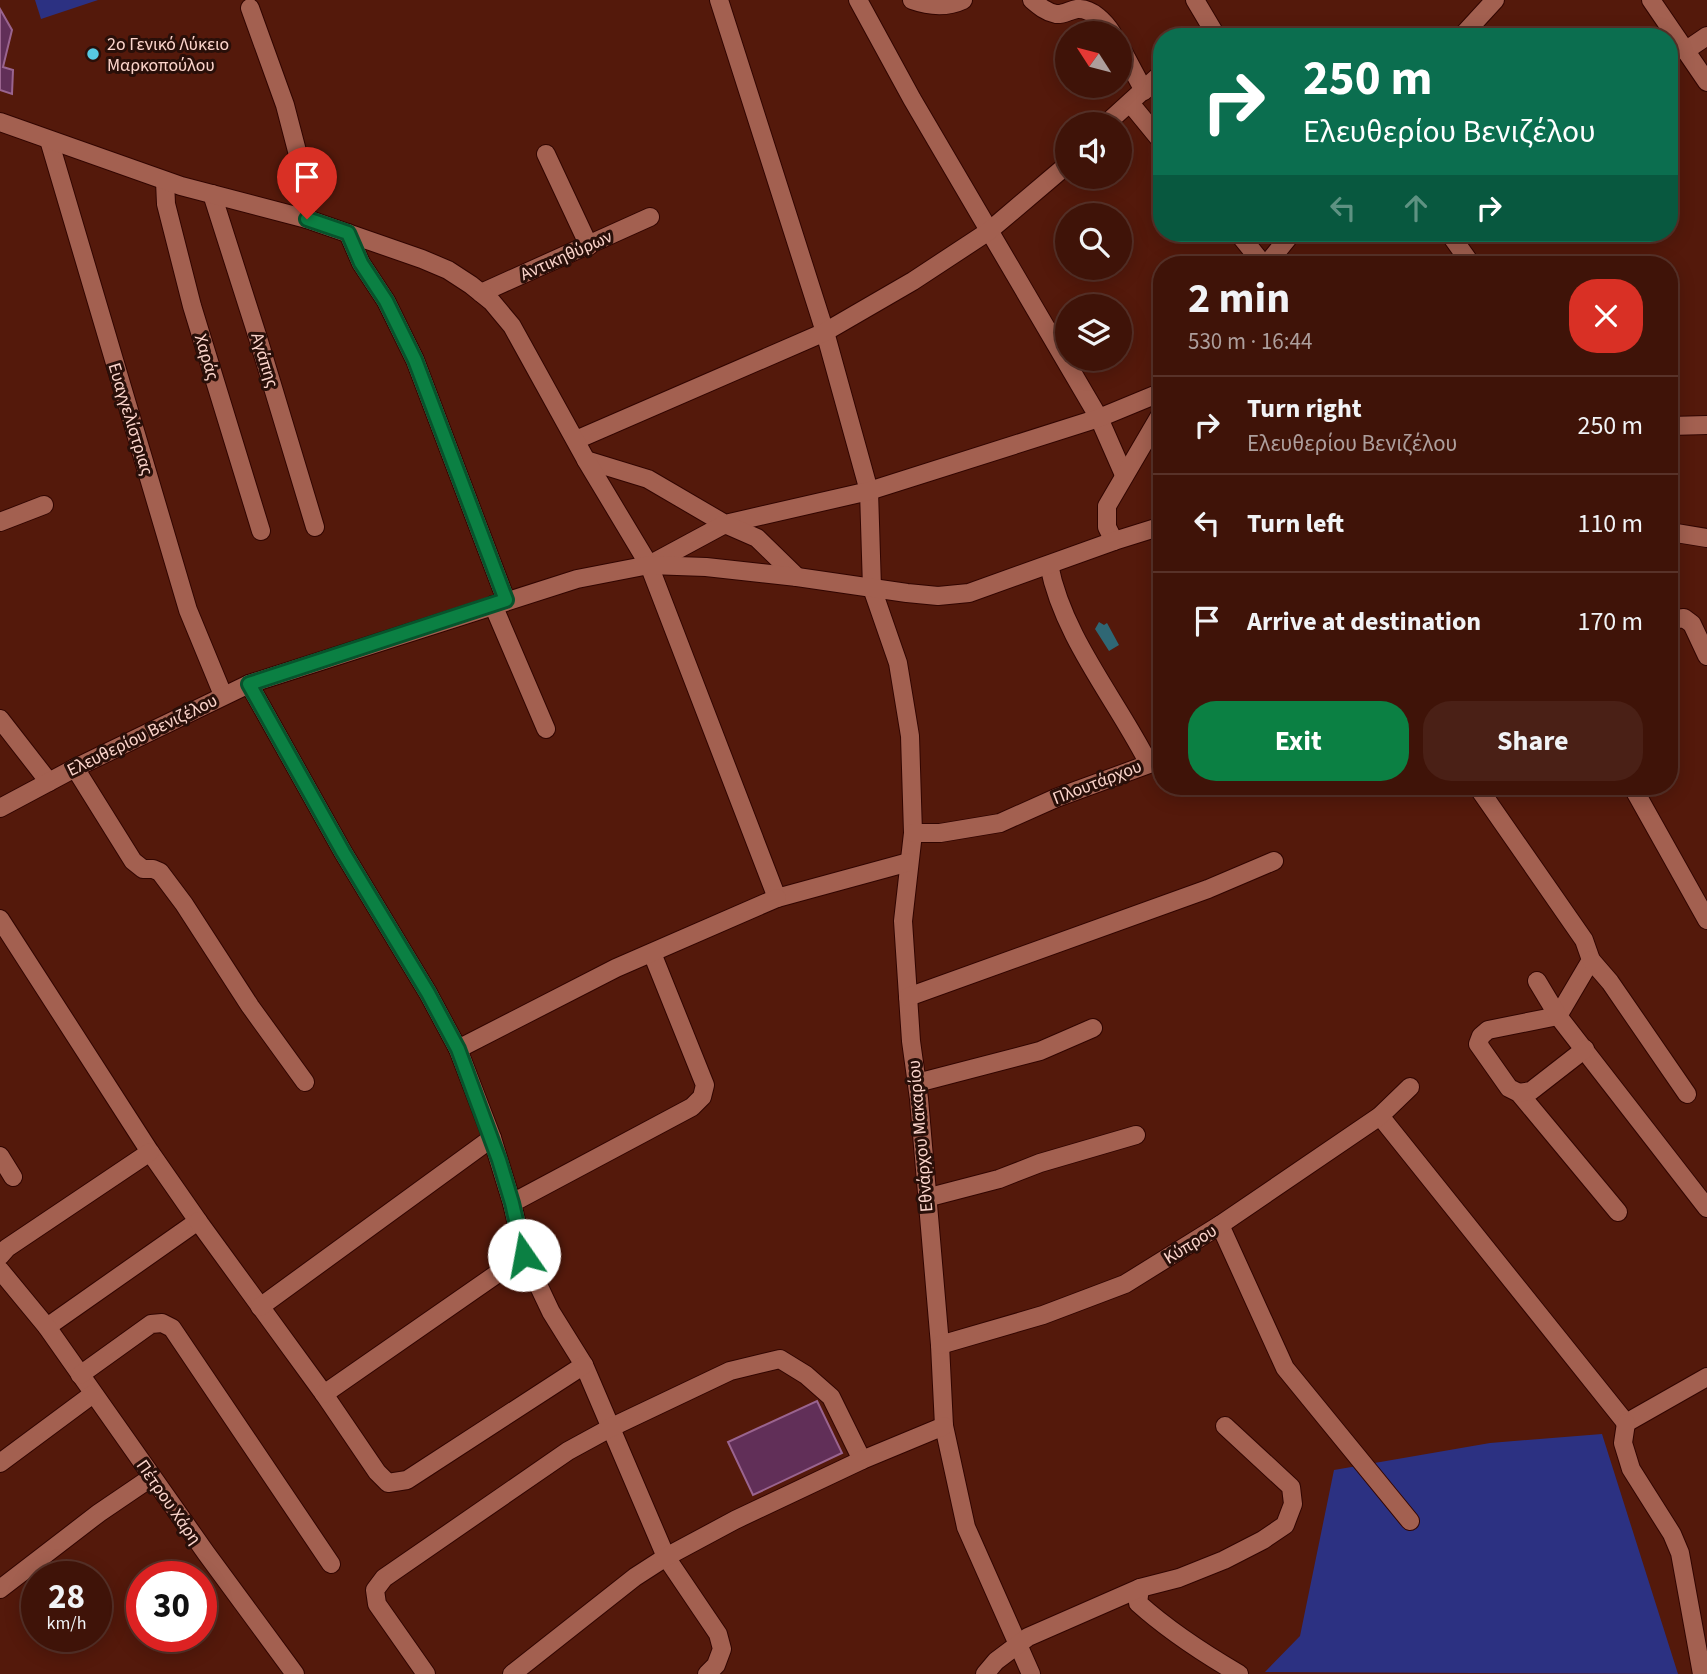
<!DOCTYPE html>
<meta charset="utf-8">
<style>
body{margin:0;font-family:"Source Sans 3",sans-serif;background:#4a2016;color:#f1f3f6;height:100vh;display:flex;flex-direction:column;font-size:26px;white-space:nowrap}
*{box-sizing:border-box;margin:0}
p{font-size:23px;color:#ad9e9c}
.icon{flex:none;width:38px;height:38px;fill:none;stroke:currentColor;stroke-width:2;stroke-linecap:round;stroke-linejoin:round}
.map{position:relative;flex:1;overflow:hidden}
.panel{position:absolute;left:1153px;top:256px;width:525px;height:539px;display:flex;flex-direction:column;background:#3f1308;border-radius:28px;box-shadow:0 4px 18px #0003,0 0 0 2px #583229}
.panel>*{flex:none}
.guide{position:absolute;left:1153px;top:28px;width:525px;height:214px;border-radius:28px;box-shadow:0 4px 18px #0003,0 0 0 2px #583229;background:#0b6e4f;color:#fff;overflow:hidden}
.needle{width:46px;rotate:306deg}
.buttons{position:absolute;left:1055px;top:21px;display:grid;gap:14px}
.buttons a{display:grid;place-items:center;width:77px;height:77px;border-radius:50%;background:#3f1308;box-shadow:0 4px 18px #0003,0 0 0 2px #583229;font-size:35px}
.speed{position:absolute;left:21px;top:1561px;display:flex;gap:14px;font-size:35px;font-weight:700;text-align:center}
.speed>*{display:grid;place-content:center;width:91px;height:91px;border-radius:50%;background:#3f1308;box-shadow:0 4px 18px #0003,0 0 0 2px #583229;line-height:1}
.speed small{font-size:18px;font-weight:400}
.speed .limit{border:10px solid #d22;background:#fff;color:#111}
.pin{position:absolute;display:grid;place-items:center;width:60px;height:60px;color:#fff;margin:-72px -30px;border-radius:50% 50% 50% 0;rotate:-45deg;box-shadow:0 0 7px #0007}
.pin .icon{rotate:45deg}
.me{position:absolute;width:77px;margin:-38px;rotate:348deg;stroke-linejoin:round;filter:drop-shadow(0 0 5px #0008)}
.turn{display:flex;align-items:center;gap:24px;height:147px;padding:0 35px;font-size:32px}
.turn .icon{width:91px;height:91px;stroke-width:2.5}
.turn b{display:block;font-size:49px;line-height:60px}
.lanes{display:flex;align-items:center;height:66px;padding:0 35px;background:#0003;justify-content:center;gap:35px;direction:ltr}
.lanes .off{opacity:.35}
.round{display:grid;place-items:center;flex:none;width:74px;height:74px;border-radius:28px;background:#4a2016}
.overview{display:flex;align-items:center;justify-content:space-between;height:119px;padding:0 35px}
h1{font-size:42px;font-weight:700;line-height:52px}
.cta{display:flex;gap:14px;margin-top:auto;padding:14px 35px}
.cta a{flex:1;height:80px;border-radius:28px;background:#0b8043;color:#fff;font-size:28px;font-weight:700;line-height:80px;text-align:center}
.cta a+a{background:#4a2016;color:#f1f3f6}
ul{padding:0;list-style:none}
li{display:flex;align-items:center;gap:21px;height:98px;padding:0 35px;border-top:2px solid #583229}
li div{flex:1}
li b{display:block;font-size:26px}
li em{font-style:normal}
.map>svg:first-child{display:block}
</style>
<div class="map">
<svg width="1707" height="1674" viewBox="0 0 1707 1674">
<rect width="100%" height="100%" fill="#54190b"/>
<g fill="#2c3182">
<polygon points="35,0 98,0 41,19"/>
<polygon points="1602,1434 1678,1674 1265,1672 1300,1636 1334,1470 1490,1443"/>
</g>
<polygon fill="#2f6774" points="1099,622 1104,625 1107,623 1119,645 1109,651 1095,629"/>
<g fill="#612f58" stroke="#9a648f" stroke-width="2">
<polygon points="0,9 12,30 3,67 13,70 12,94 0,90"/>
<polygon points="817,1401 842,1453 753,1495 728,1442"/>
</g>
<g fill="none" stroke-linecap="round" stroke-linejoin="round">
<g stroke="#310500" stroke-width="20">
<g id="street">
<polyline points="719,0 825,332 869,491 872,588 898,663 910,736 913,833 903,921 911,1041 919,1099 940,1345 944,1426 966,1527 1031,1674"/>
<polyline points="858,0 912,99 1099,418 1124,475"/>
<path d="M912 0C929 6 946 8 963 0"/>
<path d="M1032 0C1039 6 1046 12 1056 14 1063 15 1070 10 1077 9 1092 8 1105 22 1112 33"/>
<polyline points="1195,0 1217,37"/>
<polyline points="1651,0 1707,82"/>
<polyline points="250,8 285,105 297,151 307,219"/>
<polyline points="1120,46 1144,91"/>
<polyline points="1685,51 1707,36"/>
<polyline points="1130,103 1162,142"/>
<polyline points="1106,124 1162,73"/>
<polyline points="49,140 188,610 223,695"/>
<polyline points="546,154 589,246"/>
<polyline points="165,181 166,204 192,306 261,531"/>
<polyline points="212,194 258,338 315,527"/>
<polyline points="348,233 361,263 386,301 415,360 506,600"/>
<polyline points="1238,233 1263,264"/>
<polyline points="1449,233 1471,264"/>
<polyline points="481,293 650,217"/>
<polyline points="1670,426 1707,425"/>
<polyline points="576,440 825,332 913,281 989,231 1068,164"/>
<polyline points="586,460 648,479 725,524 869,491 1099,418 1162,392"/>
<polyline points="0,522 44,505"/>
<polyline points="797,577 757,538 725,524 649,565 777,898 909,862"/>
<polyline points="493,605 546,729"/>
<polyline points="1670,620 1684,618 1692,624 1707,656"/>
<polyline points="249,684 343,852 428,993 458,1049 492,1138 512,1203"/>
<polyline points="0,719 49,782"/>
<polyline points="75,768 133,861 143,869 153,869 160,872 184,904 250,1006 305,1082"/>
<polyline points="1477,786 1584,940 1591,960 1558,1016 1488,1030 1481,1036 1478,1044 1509,1088 1519,1093 1618,1212"/>
<polyline points="1632,786 1707,920"/>
<path d="M913 833H940L1000 823 1056 798 1149 764C1116 699 1063 637 1049 565"/>
<polyline points="0,919 150,1152 198,1221 47,1327"/>
<polyline points="652,953 705,1085 702,1097 692,1107 512,1203 524,1255 551,1312 584,1365 666,1557 718,1634 722,1649 716,1665 707,1674"/>
<polyline points="1591,960 1610,982 1687,1094"/>
<polyline points="1537,981 1558,1016 1707,1208"/>
<polyline points="908,997 1208,889 1274,861"/>
<polyline points="458,1049 616,968 777,898"/>
<polyline points="917,1083 1040,1051 1093,1028"/>
<polyline points="1519,1093 1531,1091 1585,1049"/>
<polyline points="1380,1116 1626,1423 1707,1377"/>
<polyline points="0,1156 13,1177"/>
<polyline points="926,1198 999,1179 1040,1163 1136,1135"/>
<polyline points="198,1221 324,1394 377,1472 388,1483 407,1480 584,1365"/>
<polyline points="1220,1225 1285,1368 1410,1521"/>
<polyline points="0,1256 7,1248 150,1152"/>
<polyline points="0,1270 47,1327 206,1553 295,1674"/>
<polyline points="260,1307 492,1138"/>
<polyline points="940,1345 1043,1315 1125,1284 1220,1225 1380,1116 1410,1087"/>
<polyline points="80,1375 151,1324 162,1323 172,1328 331,1564"/>
<polyline points="324,1394 524,1255"/>
<polyline points="1626,1423 1623,1443 1631,1469 1672,1534 1680,1553 1702,1674"/>
<polyline points="0,1463 93,1394"/>
<path d="M1140 1588 1138 1603C1169 1631 1203 1653 1239 1674"/>
<polyline points="0,1589 99,1513 152,1477"/>
<polyline points="426,1674 377,1604 375,1590 384,1578 568,1451 612,1427 730,1371 780,1359 806,1375 831,1397 862,1460"/>
<polyline points="512,1674 635,1577 666,1557 735,1520 862,1460 944,1426"/>
<polyline points="985,1674 996,1661 1028,1637 1140,1588 1179,1578 1224,1560 1263,1540 1285,1525 1293,1504 1291,1487 1225,1426"/>
</g>
</g>
<g stroke="#310500" stroke-width="20">
<g id="secondary">
<polyline points="1461,37 1495,0"/>
<polyline points="0,122 181,186 307,219 422,259 448,270 471,285 492,302 512,326 586,460 649,565"/>
<polyline points="1267,264 1292,233"/>
<polyline points="1670,532 1707,538"/>
<polyline points="1114,541 1107,527 1107,506 1162,412"/>
<polyline points="0,808 75,768 249,684 577,579 649,565 706,567 797,577 907,593 938,596 969,593 1114,541 1162,526"/>
</g>
</g>
<use href="#street" stroke="#a36050" stroke-width="18"/>
<use href="#secondary" stroke="#a36050" stroke-width="18"/>
</g>
<g fill="none" stroke-linecap="round" stroke-linejoin="round">
<g stroke="#07532c" stroke-width="18">
<polyline id="route" points="307,219 348,233 361,263 386,301 415,360 506,600 249,684 343,852 428,993 458,1049 499,1160 512,1203 524,1255"/>
</g>
<use href="#route" stroke="#0b8043" stroke-width="12"/>
</g>
<circle fill="#57c9e2" stroke="#290f09" stroke-width="2.5" cx="93" cy="54" r="7"/>
<g text-anchor="middle" stroke-width="6" stroke-linejoin="round" paint-order="stroke">
<g font-size="18" fill="#fcd5cc" stroke="#290f09" text-anchor="start">
<text x="107" y="50">2ο Γενικό Λύκειο<tspan x="107" dy="21">Μαρκοπούλου</tspan></text>
</g>
<g font-size="18" fill="#fcd5cc" stroke="#290f09">
<text transform="translate(566 255) rotate(-24)" y="6">Αντικηθύρων</text>
<text transform="translate(207 357) rotate(73)" y="6">Χαράς</text>
<text transform="translate(265 360) rotate(73)" y="6">Αγάπης</text>
<text transform="translate(131 419) rotate(73)" y="6">Ευαγγελίστριας</text>
<text transform="translate(142 735) rotate(-26)" y="6">Ελευθερίου Βενιζέλου</text>
<text transform="translate(1097 782) rotate(-21)" y="6">Πλουτάρχου</text>
<text transform="translate(920 1136) rotate(-95)" y="6">Εθνάρχου Μακαρίου</text>
<text transform="translate(1190 1244) rotate(-32)" y="6">Κύπρου</text>
<text transform="translate(169 1502) rotate(55)" y="6">Πέτρου Χάρη</text>
</g>
</g>
</svg>
<div class="buttons">
<a><svg class="needle" viewBox="-14 -14 28 28"><path d="M0-13l5 13h-10z" fill="#e53935"/><path d="M0 13l5-13h-10z" fill="#ad9e9c"/></svg></a>
<a><svg class="icon" aria-label="sound" viewBox="0 0 24 24"><path d="M4 9h4l5-4v14l-5-4H4zM17 9q2 3 0 6"/></svg></a>
<a><svg class="icon" aria-label="search" viewBox="0 0 24 24"><circle cx="10" cy="10" r="6"/><path d="M15 15l6 6"/></svg></a>
<a><svg class="icon" aria-label="layers" viewBox="0 0 24 24"><path d="M12 4l9 5-9 5-9-5zM3 14l9 5 9-5"/></svg></a>
</div>
<div class="speed"><div>28<small>km/h</small></div><div class="limit">30</div></div>
<div class="pin" style="left:307px;top:219px;background:#d93025"><svg class="icon" aria-label="arrive" viewBox="0 0 24 24"><path d="M6 21V4h12l-3 4 3 4H6"/></svg></div>
<svg class="me" style="left:524px;top:1255px" viewBox="-20 -20 40 40"><circle r="19" fill="#fff"/><path d="M0-13L10 11 0 6-10 11z" fill="#0b8043"/></svg>
<div class="guide">
<div class="turn"><svg class="icon" aria-label="right" viewBox="0 0 24 24"><path d="M7 20v-9h11M14 6l5 5-5 5"/></svg><div><b>250 m</b>Ελευθερίου Βενιζέλου</div></div>
<div class="lanes"><svg class="icon off" aria-label="left" viewBox="0 0 24 24"><path d="M17 20v-9H6M10 6l-5 5 5 5"/></svg><svg class="icon off" aria-label="ahead" viewBox="0 0 24 24"><path d="M12 20V5M6 11l6-6 6 6"/></svg><svg class="icon" aria-label="right" viewBox="0 0 24 24"><path d="M7 20v-9h11M14 6l5 5-5 5"/></svg></div>
</div>
<section class="panel">
<div class="overview"><div><h1>2 min</h1><p>530 m · 16:44</p></div><a class="round" style="background:#d93025;color:#fff"><svg class="icon" aria-label="close" viewBox="0 0 24 24"><path d="M6 6l12 12M18 6L6 18"/></svg></a></div>
<ul>
<li><svg class="icon" aria-label="right" viewBox="0 0 24 24"><path d="M7 20v-9h11M14 6l5 5-5 5"/></svg><div><b>Turn right</b><p>Ελευθερίου Βενιζέλου</p></div><em>250 m</em></li>
<li><svg class="icon" aria-label="left" viewBox="0 0 24 24"><path d="M17 20v-9H6M10 6l-5 5 5 5"/></svg><div><b>Turn left</b></div><em>110 m</em></li>
<li><svg class="icon" aria-label="arrive" viewBox="0 0 24 24"><path d="M6 21V4h12l-3 4 3 4H6"/></svg><div><b>Arrive at destination</b></div><em>170 m</em></li>
</ul>
<div class="cta"><a>Exit</a><a>Share</a></div>
</section>
</div>
